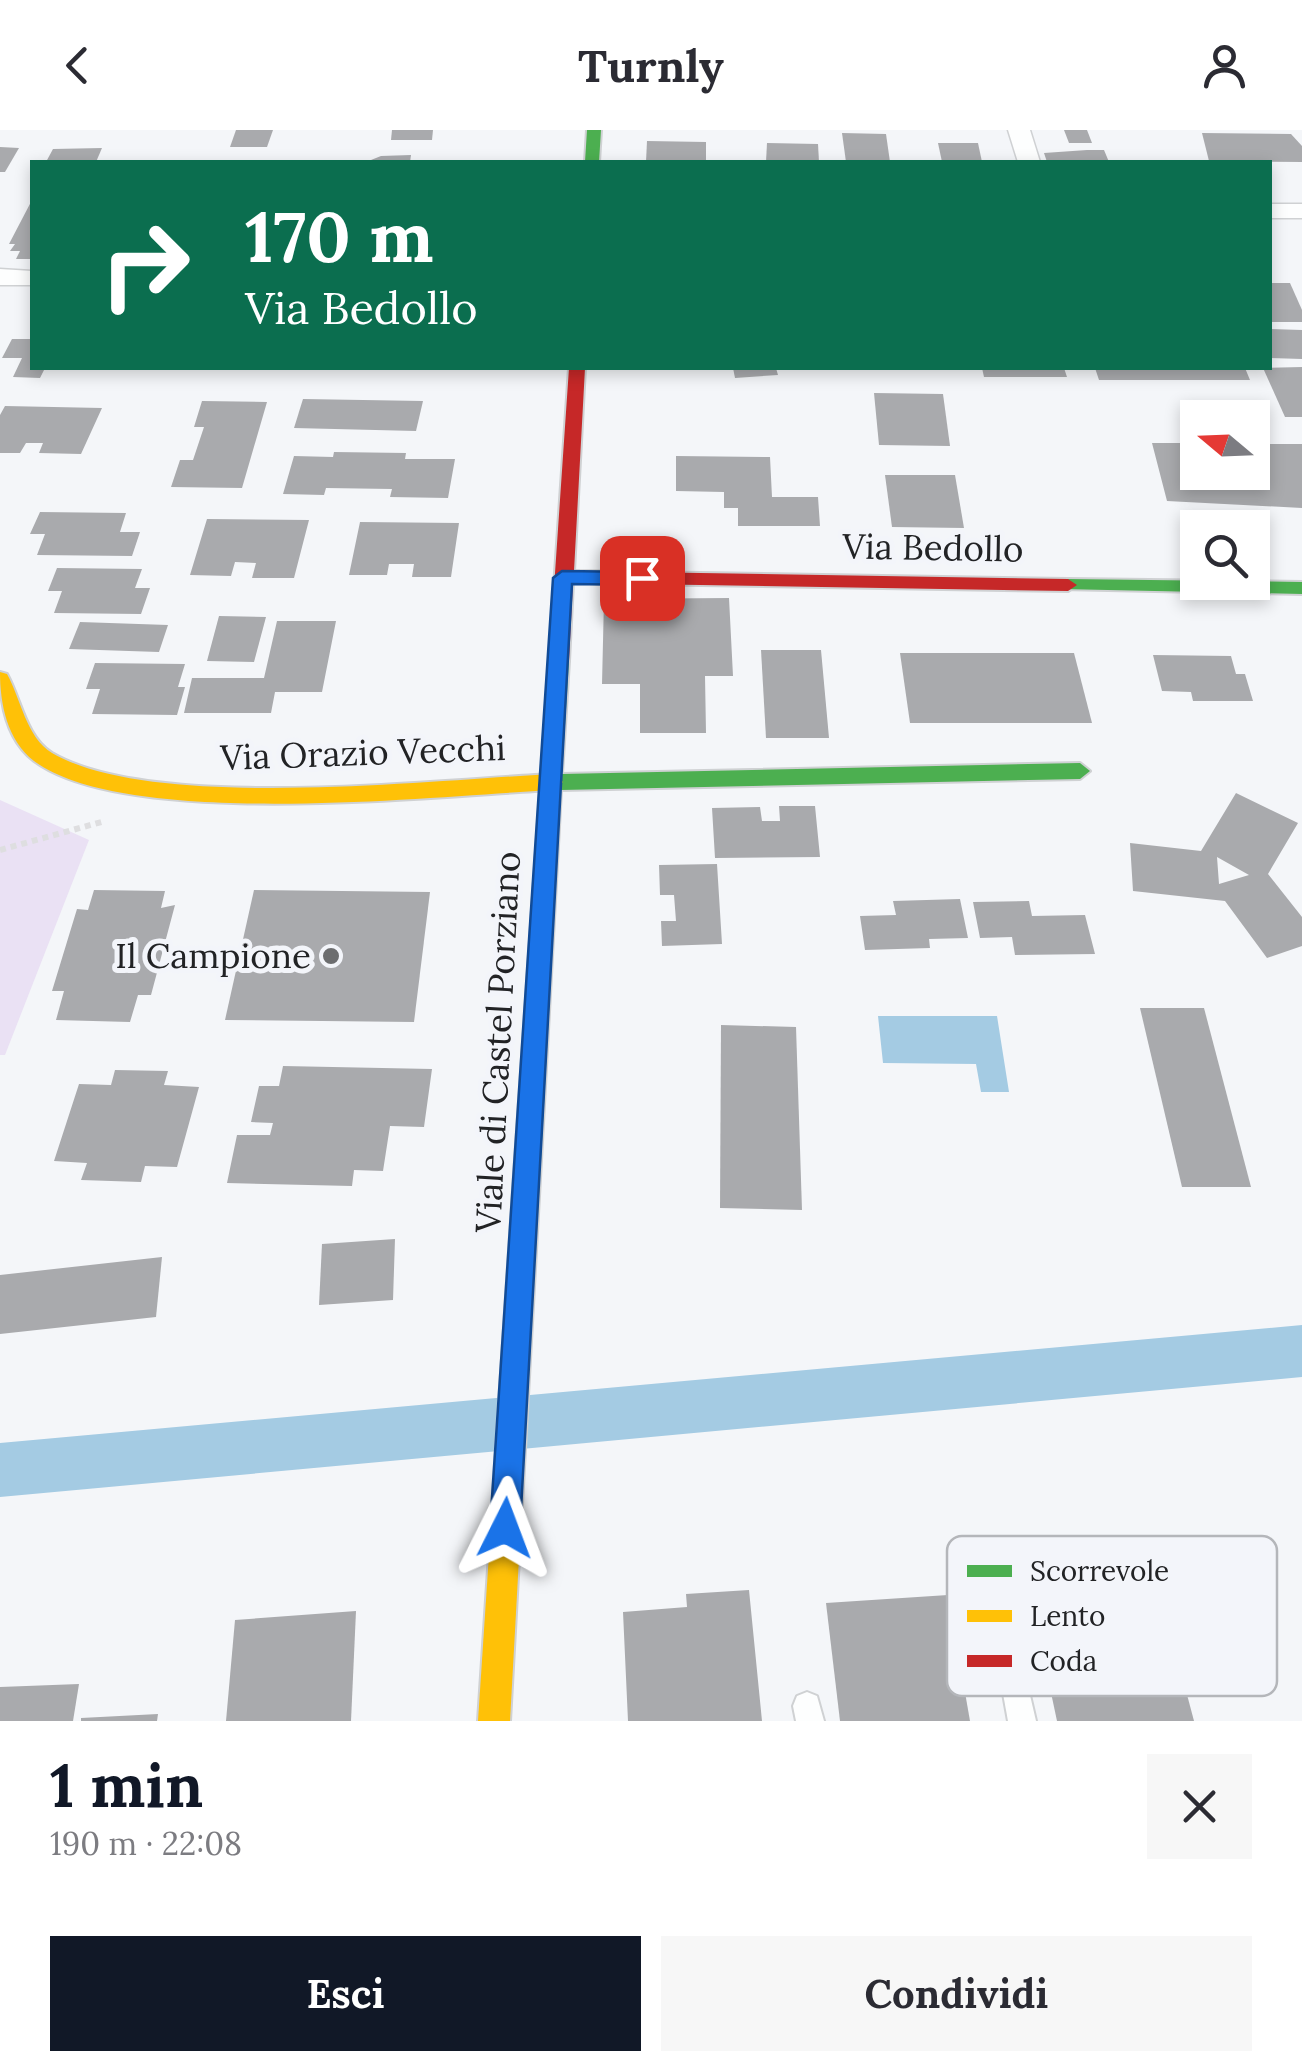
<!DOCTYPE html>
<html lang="it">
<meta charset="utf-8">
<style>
body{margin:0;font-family:Lora,serif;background:#f7f7f7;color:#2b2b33;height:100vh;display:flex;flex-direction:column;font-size:38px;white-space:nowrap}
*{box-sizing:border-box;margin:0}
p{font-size:32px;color:#7c7c81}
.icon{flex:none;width:55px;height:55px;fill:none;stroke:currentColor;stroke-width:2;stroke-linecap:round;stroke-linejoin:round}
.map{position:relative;height:1591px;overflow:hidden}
.side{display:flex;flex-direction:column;background:#fff;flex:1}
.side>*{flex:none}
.guide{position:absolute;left:30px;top:30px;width:1242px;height:210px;border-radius:0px;box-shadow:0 5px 15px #0003;background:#0b6e4f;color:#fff;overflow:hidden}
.needle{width:65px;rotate:289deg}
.tools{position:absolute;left:1180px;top:270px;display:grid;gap:20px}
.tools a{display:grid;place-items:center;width:90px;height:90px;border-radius:0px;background:#fff;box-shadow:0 5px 15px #0003;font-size:50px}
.pin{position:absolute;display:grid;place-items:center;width:85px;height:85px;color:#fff;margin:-42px;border-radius:20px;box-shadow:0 5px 15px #0006}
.me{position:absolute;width:110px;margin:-55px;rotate:3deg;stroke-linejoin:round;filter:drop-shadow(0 0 8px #0008)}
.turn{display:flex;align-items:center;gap:35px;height:210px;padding:0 50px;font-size:45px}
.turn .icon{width:130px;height:130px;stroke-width:2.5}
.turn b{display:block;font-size:70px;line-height:85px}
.round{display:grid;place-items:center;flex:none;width:105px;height:105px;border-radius:0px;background:#f7f7f7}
.headline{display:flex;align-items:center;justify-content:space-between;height:170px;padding:0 50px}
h1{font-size:60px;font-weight:700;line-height:75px;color:#111827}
.button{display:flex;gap:20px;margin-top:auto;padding:20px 50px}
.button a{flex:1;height:115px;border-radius:0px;background:#111827;color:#fff;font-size:40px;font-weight:700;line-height:115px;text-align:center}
.button a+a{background:#f7f7f7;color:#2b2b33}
header{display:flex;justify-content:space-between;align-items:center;height:130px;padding:0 50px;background:#fff;font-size:45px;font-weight:700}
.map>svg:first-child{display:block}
</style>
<header><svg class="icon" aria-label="back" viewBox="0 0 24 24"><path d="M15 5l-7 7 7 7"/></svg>Turnly<svg class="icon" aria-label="person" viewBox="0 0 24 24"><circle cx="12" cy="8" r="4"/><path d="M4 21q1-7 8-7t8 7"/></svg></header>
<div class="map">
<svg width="1302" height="1591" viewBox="0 0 1302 1591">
<rect width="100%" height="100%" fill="#f4f6f9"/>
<polygon fill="#eae1f4" points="0,670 89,710 5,925 0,925"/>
<polygon fill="#a4cbe3" points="878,886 997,886 1009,962 981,962 976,934 883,933"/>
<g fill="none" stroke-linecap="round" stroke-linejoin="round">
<polygon fill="#a4cbe3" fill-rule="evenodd" points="1302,1195 1302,1247 0,1367 0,1313"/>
</g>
<g fill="#a9aaad" fill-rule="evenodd">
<polygon points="236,0 273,0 267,17 230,17"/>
<polygon points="392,0 433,0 432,10 391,10"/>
<polygon points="1064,0 1087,0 1092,13 1069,13"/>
<polygon points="842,3 886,4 890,32 846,32"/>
<polygon points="1202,3 1291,4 1302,16 1302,32 1209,31"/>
<polygon points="647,11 706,12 706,32 646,32"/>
<polygon points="767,13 818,14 819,32 766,32"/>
<polygon points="938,13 978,13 982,32 942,32"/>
<polygon points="0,17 19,18 5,42 0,42"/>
<polygon points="102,18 96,32 46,32 53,19"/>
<polygon points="1087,20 1104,20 1109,32 1047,32 1044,23"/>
<polygon points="411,25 410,32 366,32 381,26"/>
<polygon points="32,70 32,129 16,129 20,121 10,121 15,114 9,114"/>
<polygon points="1270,153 1290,153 1302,180 1302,192 1270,192"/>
<polygon points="1270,199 1302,200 1302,229 1270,228"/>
<polygon points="12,209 32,209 32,238 45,238 40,248 13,247 22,228 2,228"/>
<polygon points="1302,237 1302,287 1285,287 1263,238"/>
<polygon points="733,238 776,238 778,245 735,248"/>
<polygon points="982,238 1064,238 1067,247 984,247"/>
<polygon points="1095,238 1245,238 1250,250 1099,250"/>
<polygon points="874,263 943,264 950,316 879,315"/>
<polygon points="303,269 423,271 416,301 294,298"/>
<polygon points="202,271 267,272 242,358 171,357 180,330 193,330 204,297 194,297"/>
<polygon points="5,276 102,278 81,324 39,323 43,313 26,313 20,323 0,323 0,285"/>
<polygon points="1152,313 1198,313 1198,342 1252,342 1252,314 1302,314 1302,378 1167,371"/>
<polygon points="334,322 406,323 405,329 455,329 448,368 390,367 392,359 326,358 324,365 283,364 294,326 333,327"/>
<polygon points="676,326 770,327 772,367 818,367 820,396 738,396 738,378 724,378 724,362 676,361"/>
<polygon points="885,345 955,345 964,398 892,397"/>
<polygon points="40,382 126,383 120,402 140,402 132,426 37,425 45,404 30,404"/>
<polygon points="207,389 309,390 294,448 252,448 256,433 235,432 231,446 190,445"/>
<polygon points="360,392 459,393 451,447 412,447 414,434 389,434 387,445 349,445"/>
<polygon points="57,438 142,439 135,458 150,458 141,484 54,483 62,461 48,461"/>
<polygon points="729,468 733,546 705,546 706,603 640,603 640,554 602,554 604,469"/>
<polygon points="219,486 266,487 254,532 207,531"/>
<polygon points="277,491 336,491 322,562 275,562 271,583 184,583 192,548 264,548"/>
<polygon points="80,492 168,495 159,522 69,519"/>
<polygon points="761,520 821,520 829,608 766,608"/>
<polygon points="900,523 1074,523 1092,593 910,593"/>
<polygon points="1153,525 1231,526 1236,544 1245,544 1253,571 1193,571 1191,562 1162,561"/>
<polygon points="95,533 185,534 178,557 185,557 177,585 92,584 100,559 86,559"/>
<path d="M1236 663 1298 693 1268 744 1302 787V816L1267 828 1225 771 1133 761 1130 713 1201 721ZM1217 727 1249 745 1219 754Z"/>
<polygon points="779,676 815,676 820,727 715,728 712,678 760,677 762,691 780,691"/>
<polygon points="717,734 722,814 662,816 661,791 676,791 674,765 660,765 659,735"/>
<polygon points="94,760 165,761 161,778 175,775 151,865 138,865 130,892 56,890 64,861 52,861 77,779 88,780"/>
<polygon points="254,760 430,762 414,892 225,890"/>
<polygon points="960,769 968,808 929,809 930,818 865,820 860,786 896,785 893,771"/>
<polygon points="1029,771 1032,786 1085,785 1095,824 1015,825 1012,807 980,808 973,772"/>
<polygon points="1140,878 1204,878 1251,1057 1182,1057"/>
<polygon points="721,895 796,897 802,1080 720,1078"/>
<polygon points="283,936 432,939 424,997 390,996 383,1041 354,1040 352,1056 227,1053 237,1005 270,1005 273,993 251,992 259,956 279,956"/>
<polygon points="115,940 168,941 164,955 199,957 177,1037 145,1036 141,1052 81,1050 87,1033 54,1031 79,954 111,955"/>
<polygon points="395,1109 393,1170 319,1175 322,1114"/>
<polygon points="162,1127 156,1187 0,1204 0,1145"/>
<polygon points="1155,1444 1194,1591 1057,1591 1028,1454"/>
<polygon points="749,1460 762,1591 628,1591 623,1482 687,1477 686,1464"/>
<polygon points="948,1465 970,1591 840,1591 826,1473"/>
<polygon points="356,1481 351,1591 226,1591 235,1490"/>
<polygon points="79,1554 73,1591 0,1591 0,1557"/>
<polygon points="158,1584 157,1591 81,1591 81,1588"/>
</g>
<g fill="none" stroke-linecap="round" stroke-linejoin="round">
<g stroke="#cfd1d3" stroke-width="4">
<g id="lane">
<polygon points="1016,1544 1026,1548 1036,1591 1008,1591 1002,1558 1006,1548"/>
<polygon points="807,1562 817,1566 824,1591 796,1591 793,1576 797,1566"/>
</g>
</g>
<g stroke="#cfd1d3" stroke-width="3">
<g id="street">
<polygon points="1008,0 1030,0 1040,32 1018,32"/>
<rect x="1270" y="74" width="32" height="14"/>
<polygon points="0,139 32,141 32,155 0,155"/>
</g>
</g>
<g stroke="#cfd1d3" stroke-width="4">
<g id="fast">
<polygon points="587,0 601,0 599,32 585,32"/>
<polygon points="1068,449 1302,452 1302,464 1061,459 1059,455"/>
<polygon points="559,524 569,531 562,644 1080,633 1090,641 1080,649 561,660 541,1030 537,1038 528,1042 519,1038 515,1030 549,531"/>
</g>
</g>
<g stroke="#cfd1d3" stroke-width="4">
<g id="slow">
<path d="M0 542 7 544C21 569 26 607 52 623 153 682 432 650 553 644L563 652 553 660C435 666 127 700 34 631 7 610 0 574 0 542Z"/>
<polygon points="528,1018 537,1022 541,1030 510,1591 478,1591 515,1030 519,1022"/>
</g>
</g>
<g stroke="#cfd1d3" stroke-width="4">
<polygon id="jam" points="569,238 585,238 574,441 1068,449 1077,455 1068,461 573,453 569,531 559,538 552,536 549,531"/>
</g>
<polyline stroke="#dedee0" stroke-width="6" stroke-dasharray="6 5" stroke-linecap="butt" points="0,720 105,691"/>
<use href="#lane" fill="#fdfefe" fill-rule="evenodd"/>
<use href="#street" fill="#fdfefe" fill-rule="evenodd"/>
<use href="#fast" fill="#4caf50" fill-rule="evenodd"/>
<use href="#slow" fill="#ffc107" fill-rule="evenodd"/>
<use href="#jam" fill="#c62828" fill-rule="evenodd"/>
</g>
<polygon fill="#1a73e8" stroke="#114b97" stroke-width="2.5" points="562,441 642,442 651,448 642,455 572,454 520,1398 516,1409 505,1413 495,1409 490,1398 553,448"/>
<circle fill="#6c6d6f" stroke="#f3f5fa" stroke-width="4" cx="331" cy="826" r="10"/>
<g text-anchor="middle" stroke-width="10" stroke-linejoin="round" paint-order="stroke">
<g font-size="35" fill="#222325" stroke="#f3f5fa">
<text transform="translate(933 418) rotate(1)" y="12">Via Bedollo</text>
<text transform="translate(363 623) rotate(-2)" y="12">Via Orazio Vecchi</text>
<text transform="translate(498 912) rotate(-87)" y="12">Viale di Castel Porziano</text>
</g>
<g font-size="35" fill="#222325" stroke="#f3f5fa" text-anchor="end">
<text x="311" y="838">Il Campione</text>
</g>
</g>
<rect x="947" y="1406" width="330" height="160" rx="15" fill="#f3f5fa" stroke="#b4b6ba" stroke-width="2.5"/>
<rect x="967" y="1435" width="45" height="12" fill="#4caf50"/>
<rect x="967" y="1480" width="45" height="12" fill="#ffc107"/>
<rect x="967" y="1525" width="45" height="12" fill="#c62828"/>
<g font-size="28" fill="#222325">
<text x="1030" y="1451">Scorrevole</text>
<text x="1030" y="1496">Lento</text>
<text x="1030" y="1541">Coda</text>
</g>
</svg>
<div class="tools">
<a><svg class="needle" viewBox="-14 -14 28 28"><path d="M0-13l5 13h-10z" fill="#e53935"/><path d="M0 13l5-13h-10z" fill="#7c7c81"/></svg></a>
<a><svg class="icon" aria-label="search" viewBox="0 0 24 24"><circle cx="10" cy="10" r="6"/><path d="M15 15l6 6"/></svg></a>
</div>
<div class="pin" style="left:642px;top:448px;background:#d93025"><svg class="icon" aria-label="arrive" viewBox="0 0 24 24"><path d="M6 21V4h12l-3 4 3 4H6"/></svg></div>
<svg class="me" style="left:505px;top:1398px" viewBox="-20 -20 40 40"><path d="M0-17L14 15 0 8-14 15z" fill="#1a73e8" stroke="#fff" stroke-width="4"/></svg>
<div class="guide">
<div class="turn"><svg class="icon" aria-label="right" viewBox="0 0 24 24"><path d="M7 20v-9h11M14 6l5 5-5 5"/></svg><div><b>170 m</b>Via Bedollo</div></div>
</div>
</div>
<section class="side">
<div class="headline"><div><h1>1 min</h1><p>190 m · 22:08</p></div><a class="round"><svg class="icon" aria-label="close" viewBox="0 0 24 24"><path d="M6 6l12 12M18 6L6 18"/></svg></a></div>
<div class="button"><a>Esci</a><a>Condividi</a></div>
</section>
